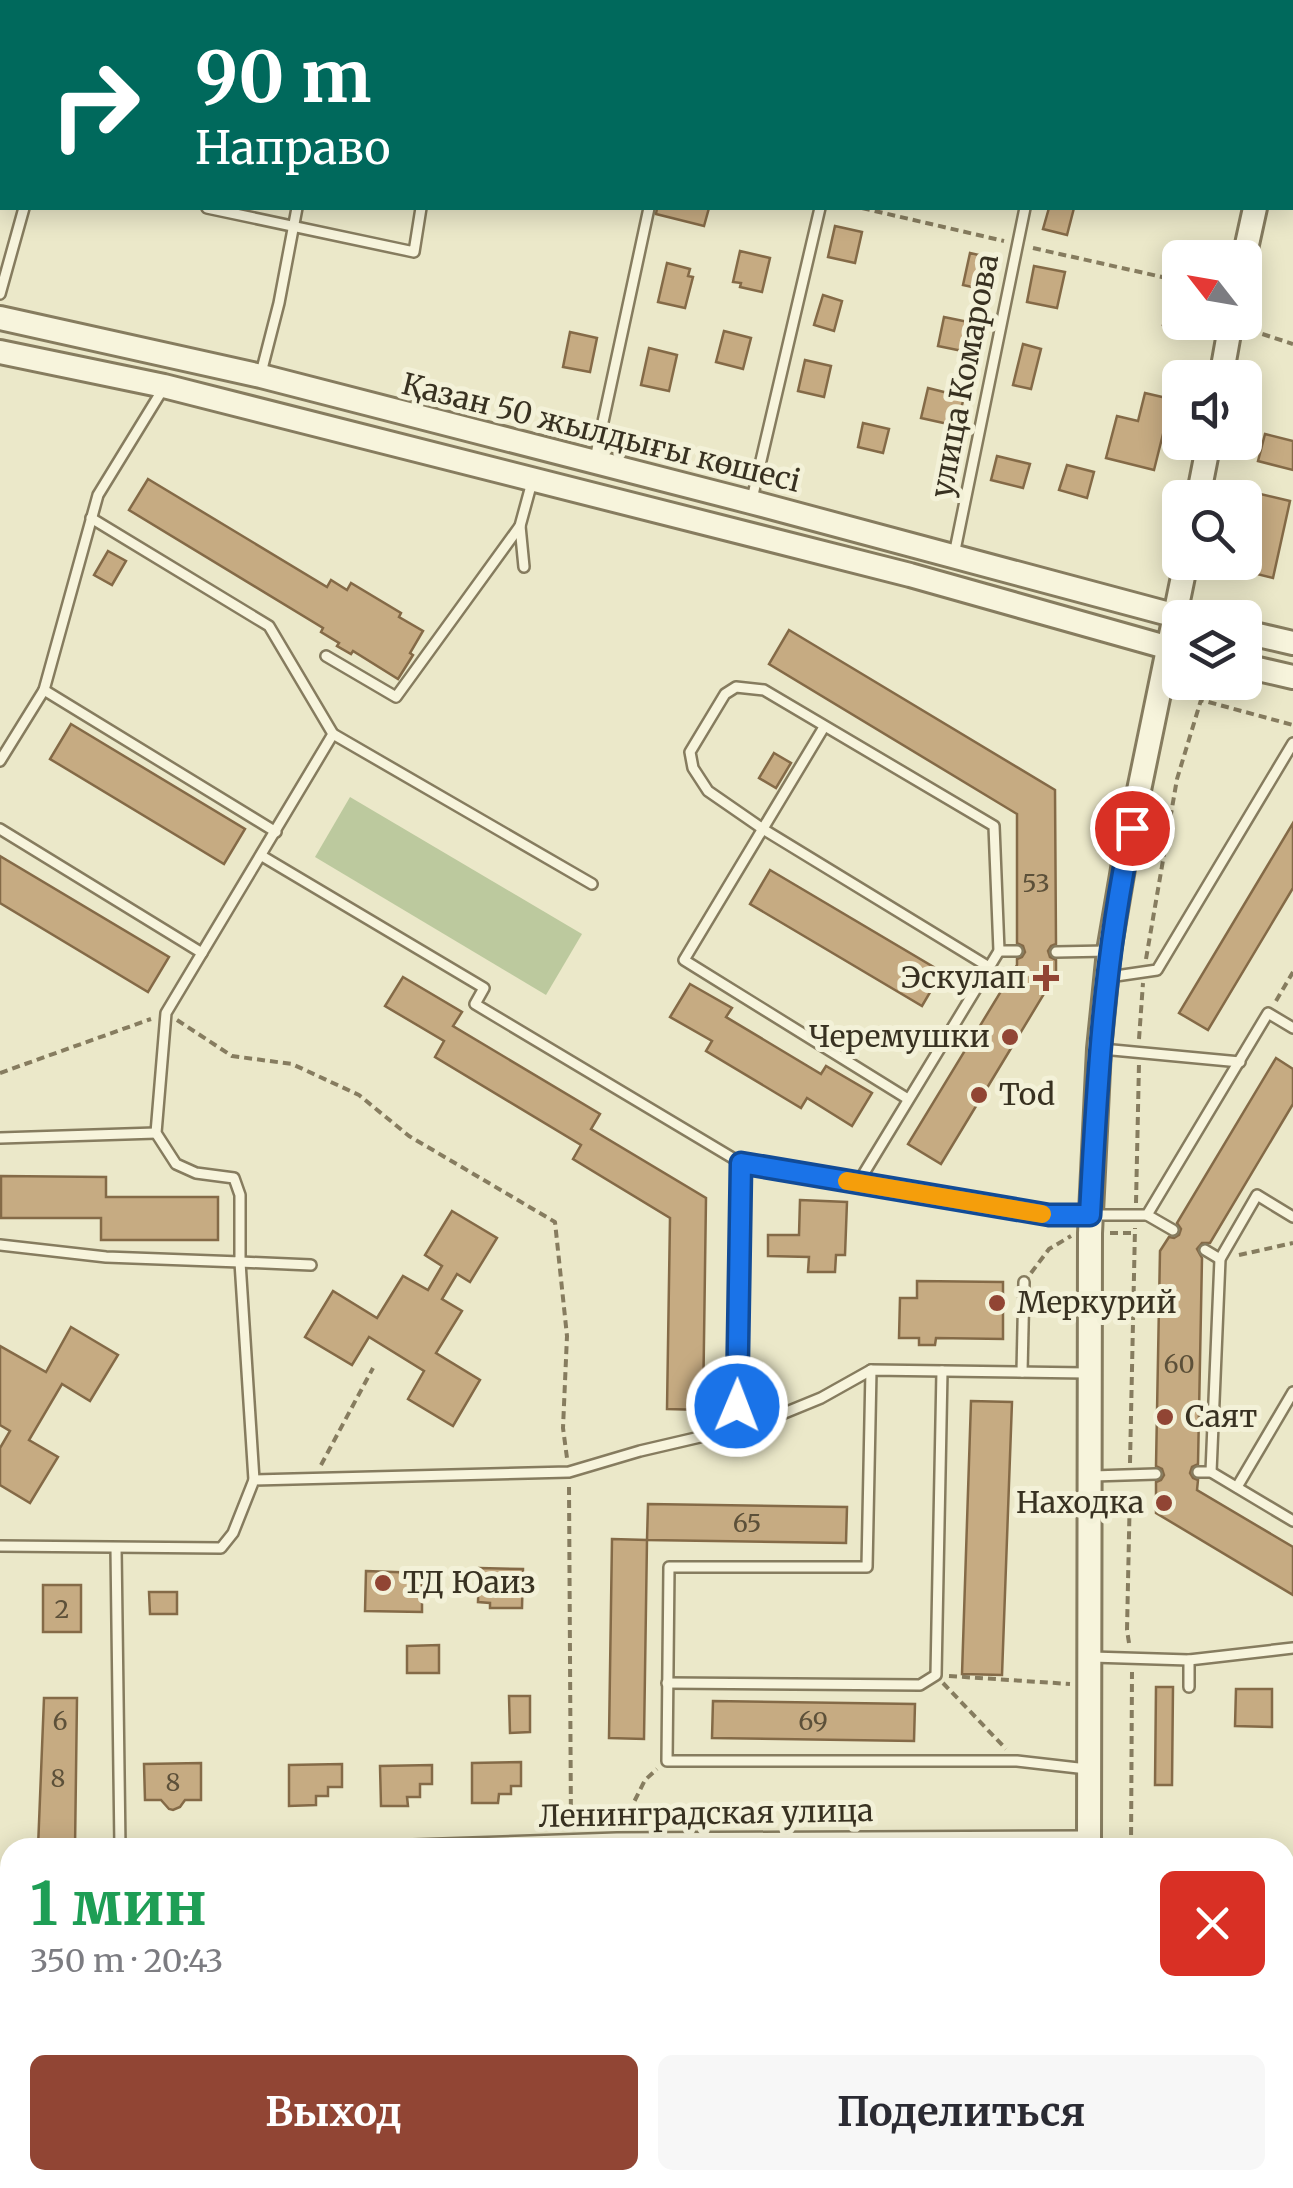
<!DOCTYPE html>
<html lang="ru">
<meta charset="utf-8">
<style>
body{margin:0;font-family:Merriweather,serif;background:#f7f7f7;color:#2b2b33;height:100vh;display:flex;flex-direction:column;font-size:38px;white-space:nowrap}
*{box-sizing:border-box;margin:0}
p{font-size:32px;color:#7c7c81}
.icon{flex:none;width:55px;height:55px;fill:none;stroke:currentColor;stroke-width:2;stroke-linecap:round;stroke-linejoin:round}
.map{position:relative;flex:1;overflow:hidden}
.drawer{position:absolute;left:0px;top:1838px;width:1295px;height:352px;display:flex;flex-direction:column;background:#fff;border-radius:30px 30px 0 0;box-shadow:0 5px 25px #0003}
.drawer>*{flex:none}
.top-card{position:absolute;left:0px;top:0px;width:1295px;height:210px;box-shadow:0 5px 25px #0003;background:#00695c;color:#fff;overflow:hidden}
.needle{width:65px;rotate:301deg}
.tools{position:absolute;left:1162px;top:240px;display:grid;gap:20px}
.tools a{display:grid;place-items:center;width:100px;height:100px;border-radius:15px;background:#fff;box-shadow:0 5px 25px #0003;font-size:50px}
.pin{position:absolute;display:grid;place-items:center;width:85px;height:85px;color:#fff;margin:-42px;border:5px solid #fff;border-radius:50%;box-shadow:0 2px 10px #0007}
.me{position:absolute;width:110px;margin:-55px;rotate:1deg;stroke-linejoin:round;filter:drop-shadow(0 0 8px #0008)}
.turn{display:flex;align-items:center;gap:35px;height:210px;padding:0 30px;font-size:45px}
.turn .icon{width:130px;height:130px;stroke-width:2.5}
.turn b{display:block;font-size:70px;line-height:85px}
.round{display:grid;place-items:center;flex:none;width:105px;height:105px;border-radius:15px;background:#f7f7f7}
.summary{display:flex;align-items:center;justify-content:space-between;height:170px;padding:0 30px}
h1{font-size:60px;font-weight:700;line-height:75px;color:#1e9e55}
.button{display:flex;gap:20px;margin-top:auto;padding:20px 30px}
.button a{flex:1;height:115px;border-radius:15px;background:#914534;color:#fff;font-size:40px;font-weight:700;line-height:115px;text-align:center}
.button a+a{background:#f7f7f7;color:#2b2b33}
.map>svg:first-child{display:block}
</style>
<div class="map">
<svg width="1293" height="2188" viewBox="0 0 1293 2188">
<rect width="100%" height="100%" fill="#ebe8c9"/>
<polygon fill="#bcc99e" points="350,797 582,934 546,995 315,857"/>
<g fill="#c6ab82" stroke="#846a47" stroke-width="2.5">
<polygon points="657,208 709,208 704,226 656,214"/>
<polygon points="1049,208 1074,208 1067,235 1043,229"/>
<polygon points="835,226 862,232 855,263 828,257"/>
<polygon points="740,251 770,258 762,292 740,287 741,283 733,282"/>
<polygon points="970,253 992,258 986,290 963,285"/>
<polygon points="667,263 690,269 688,276 693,277 685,308 658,302"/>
<polygon points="1034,266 1065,272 1057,308 1027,302"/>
<polygon points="1174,278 1180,279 1180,329 1163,325"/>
<polygon points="823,295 842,301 834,331 814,325"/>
<polygon points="944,317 978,324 972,353 938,346"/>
<polygon points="724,331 751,338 743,369 716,362"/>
<polygon points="570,332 597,338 590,372 563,367"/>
<polygon points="1023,344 1041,349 1031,389 1013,385"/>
<polygon points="649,348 677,355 669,391 641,385"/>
<polygon points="805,360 831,366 824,397 798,391"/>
<polygon points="928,388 964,397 957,426 921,418"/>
<polygon points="1145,393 1175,400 1169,423 1166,422 1154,470 1106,458 1117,416 1138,421"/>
<polygon points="863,423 889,429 883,453 858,447"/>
<polygon points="1265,434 1293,441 1293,470 1258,461"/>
<polygon points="997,456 1030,464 1023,488 991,480"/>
<polygon points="1067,465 1094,472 1087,498 1059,490"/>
<polygon points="148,479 327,587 331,580 347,590 351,583 401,613 399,617 423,631 410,653 413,655 398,679 353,651 351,654 337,646 339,643 321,632 323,628 129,510"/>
<polygon points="1256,493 1290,501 1273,578 1245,571 1245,549 1252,523 1249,522"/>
<polygon points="108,551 126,561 112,585 94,575"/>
<polygon points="789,630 1055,790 1056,944 1051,946 1048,951 1050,957 1056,960 1056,974 941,1164 908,1144 1017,965 1017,959 1022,957 1025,952 1023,946 1017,943 1017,814 769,664"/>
<polygon points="71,724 245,829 224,864 50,759"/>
<polygon points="774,753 791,763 776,788 759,778"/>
<polygon points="1293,823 1293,888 1208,1030 1179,1013"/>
<polygon points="0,856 169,957 148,992 0,903"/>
<polygon points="770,870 942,972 922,1006 750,904"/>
<polygon points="403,977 462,1012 453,1026 600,1114 591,1129 706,1198 703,1410 667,1409 670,1218 573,1159 581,1145 435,1057 444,1041 385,1006"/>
<polygon points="690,984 732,1008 726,1017 821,1074 826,1066 872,1093 852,1126 807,1098 801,1108 706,1051 712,1041 670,1017"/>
<polygon points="1276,1058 1293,1069 1293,1104 1210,1243 1202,1243 1197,1249 1202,1258 1198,1464 1192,1467 1190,1473 1193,1478 1198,1480 1197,1490 1293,1547 1293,1595 1156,1513 1156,1482 1161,1480 1164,1475 1162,1469 1156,1466 1160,1251 1169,1237 1174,1238 1179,1235 1181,1229 1177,1223"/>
<polygon points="1,1176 106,1177 106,1197 218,1197 218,1240 101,1240 101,1218 1,1218"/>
<polygon points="800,1200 847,1202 845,1255 836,1255 835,1272 808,1272 809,1257 768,1256 768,1235 799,1235"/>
<polygon points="452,1211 497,1238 470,1282 457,1274 442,1299 462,1311 436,1353 480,1380 453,1426 408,1399 424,1371 369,1337 352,1365 305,1337 333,1291 377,1318 403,1276 428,1290 442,1266 425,1255"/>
<polygon points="917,1281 1003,1282 1003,1339 936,1338 935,1345 919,1345 919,1338 899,1338 900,1298 917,1298"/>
<polygon points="71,1327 118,1355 90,1401 62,1384 29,1440 58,1457 30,1503 0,1485 0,1448 10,1431 0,1425 0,1346 46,1372"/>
<polygon points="971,1401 1012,1402 1002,1675 962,1674"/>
<polygon points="648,1504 847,1507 846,1543 647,1540"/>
<polygon points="612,1539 647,1540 644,1739 609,1738"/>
<polygon points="479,1568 523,1569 522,1608 490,1608 490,1603 478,1602"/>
<polygon points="366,1571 422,1573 422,1612 365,1611"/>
<rect x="43" y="1585" width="38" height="47"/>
<polygon points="149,1592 177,1592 177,1614 150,1614"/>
<polygon points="439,1645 439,1673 407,1673 407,1646"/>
<polygon points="1156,1687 1173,1687 1172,1785 1155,1785"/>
<polygon points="1236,1689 1272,1689 1272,1727 1235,1726"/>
<polygon points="509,1696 530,1696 530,1732 510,1733"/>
<polygon points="44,1698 77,1698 75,1848 38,1848"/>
<polygon points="713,1701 915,1704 914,1741 712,1738"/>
<polygon points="521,1762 521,1786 511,1786 511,1794 499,1794 498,1803 472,1803 472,1763"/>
<polygon points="201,1763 201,1800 185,1800 180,1807 173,1810 169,1809 161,1800 145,1800 144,1764"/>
<polygon points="342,1764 342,1787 328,1787 328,1796 316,1796 316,1805 289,1806 289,1765"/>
<polygon points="432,1765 432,1784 420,1784 420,1797 407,1797 408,1806 381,1806 380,1766"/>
</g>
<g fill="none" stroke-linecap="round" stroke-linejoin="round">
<g stroke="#867c5f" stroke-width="14">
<g id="service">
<polyline points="175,0 187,2"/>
<polyline points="55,2 56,0"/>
<polyline points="161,2 162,0"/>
<polyline points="465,2 465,0"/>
<polyline points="692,2 692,0"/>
<polyline points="864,2 865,0"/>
<polyline points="1070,2 1070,0"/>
<polyline points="207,208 414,252 421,208"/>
<polyline points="0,294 24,208"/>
<polyline points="261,373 279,303 297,208"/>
<polyline points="595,459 649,208"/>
<polyline points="752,499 820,208"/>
<polyline points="520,526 524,567"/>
<polyline points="954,555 1025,208"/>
<polyline points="326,656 396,697 520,526 532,482"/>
<polyline points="44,690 276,832"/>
<polyline points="824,727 684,960 908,1099"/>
<polyline points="333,734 592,884"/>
<polyline points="0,761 44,690 98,495 163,389"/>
<polyline points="0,829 202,953"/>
<polyline points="262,856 484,988 475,1004 741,1163 1049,1215 1147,1215 1268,1013 1293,1028"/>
<polyline points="999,951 1017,951"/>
<polyline points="1056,952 1108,951"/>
<polyline points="1109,977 1157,970 1293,743"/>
<polyline points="1102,1049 1240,1062"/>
<polyline points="0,1138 156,1133"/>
<polyline points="858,1183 999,951 994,826 764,690 736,687 725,694 690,752 693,768 708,791 763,829 989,967"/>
<polyline points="1147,1215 1173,1230"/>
<polyline points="0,1245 106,1257 240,1262 240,1195 234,1178 196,1173 176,1164 156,1133 166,1013 333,734 269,626 91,518"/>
<polyline points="1205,1250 1220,1259"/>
<polyline points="1022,1372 1024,1282"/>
<polyline points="1086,1373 871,1370 867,1567 669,1567 667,1761 1017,1761 1087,1769"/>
<polyline points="737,1406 741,1163"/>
<polyline points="1198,1472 1211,1472 1293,1521"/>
<polyline points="1211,1472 1220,1259 1257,1195 1293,1217"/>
<polyline points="1093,1476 1156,1474"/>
<polyline points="254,1480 240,1262 311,1265"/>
<polyline points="1237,1487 1293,1392"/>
<polyline points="0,1546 221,1548 233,1533 254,1480 569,1472 640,1451 760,1423 821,1398 871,1370"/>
<polyline points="116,1548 120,1848"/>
<polyline points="1092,1657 1189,1660 1293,1648"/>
<polyline points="1189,1660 1189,1687"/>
<polyline points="667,1683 920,1685 936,1675 942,1371"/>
<polyline points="323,1848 617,1838 1087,1836"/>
<polyline points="1285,2039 1293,2023"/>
<polyline points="1285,2173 1293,2174"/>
<polyline points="304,2188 304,2180"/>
<polyline points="558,2188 558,2180"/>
<polyline points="814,2188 814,2180"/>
<polyline points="1263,2188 1268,2180"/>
</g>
</g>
<g stroke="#867c5f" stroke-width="22">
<polyline id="minor" points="0,2151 10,2151"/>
</g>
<g stroke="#867c5f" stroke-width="28">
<g id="tertiary">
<polyline points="1292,28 1293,25"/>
<polyline points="1244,258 1255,208"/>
<polyline points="0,318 261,376 751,502 1184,618"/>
<polyline points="0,352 164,386 910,575 1180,651"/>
<polyline points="1221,378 1231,322"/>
<polyline points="1198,498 1209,442"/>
<polyline points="1245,632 1293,643"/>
<polyline points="1245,666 1293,677"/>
<polyline points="1089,1848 1090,1233 1099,1049 1109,951 1124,863 1186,562"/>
<polyline points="1089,2188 1089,2180"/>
</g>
</g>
<g stroke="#867c5f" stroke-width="4" stroke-dasharray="8 5" stroke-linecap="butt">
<polyline points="862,208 1004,241"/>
<polyline points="1033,248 1180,281"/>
<polyline points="1250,330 1293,344"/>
<polyline points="1146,959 1177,779 1201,700 1293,725"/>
<polyline points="1276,1001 1293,972"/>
<polyline points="177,1020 232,1056 292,1064 359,1095 409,1136 555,1222 567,1336 563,1428 567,1458"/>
<polyline points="1139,1039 1143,983"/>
<polyline points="0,1073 151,1019"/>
<polyline points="1136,1203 1139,1063"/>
<polyline points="1110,1233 1135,1233"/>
<polyline points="1239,1255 1293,1243"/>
<polyline points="1031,1273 1049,1249 1071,1236"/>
<polyline points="1130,1463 1135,1228"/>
<polyline points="321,1465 373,1368"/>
<polyline points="569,1487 571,1827"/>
<polyline points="1129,1643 1127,1630 1130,1488"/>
<polyline points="949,1676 1070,1684"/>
<polyline points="943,1683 1006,1749"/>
<polyline points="623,1824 645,1780 657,1769"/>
<polyline points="1131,1848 1132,1672"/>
<polyline points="1128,2188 1128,2180"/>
</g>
<use href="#service" stroke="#f7f4dc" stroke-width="9"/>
<use href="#minor" stroke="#f7f4dc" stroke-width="18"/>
<use href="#tertiary" stroke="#f7f4dc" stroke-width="22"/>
</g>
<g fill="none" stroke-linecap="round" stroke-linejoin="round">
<g stroke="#114b97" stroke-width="25">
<path id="route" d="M737 1406 741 1163 1049 1215H1090C1097 1083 1104 957 1132 828"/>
</g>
<use href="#route" stroke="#1a73e8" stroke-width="18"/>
<polyline stroke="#f59e0b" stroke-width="18" points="847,1181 1042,1214"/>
</g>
<g fill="#914534" stroke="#f3f1d8" stroke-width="4">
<path d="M1041 963h10v10h10v10h-10v10h-10v-10h-10v-10h10z"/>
<circle cx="1010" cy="1037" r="10"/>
<circle cx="979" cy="1095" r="10"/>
<circle cx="997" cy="1303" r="10"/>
<circle cx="1165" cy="1417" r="10"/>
<circle cx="1164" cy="1503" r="10"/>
<circle cx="383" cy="1583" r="10"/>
</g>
<g text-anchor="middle" stroke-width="10" stroke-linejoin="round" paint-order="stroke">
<g font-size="25" fill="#5c5039">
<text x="1036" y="892">53</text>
<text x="1179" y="1373">60</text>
<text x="747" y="1532">65</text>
<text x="62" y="1618">2</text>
<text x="60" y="1730">6</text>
<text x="813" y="1730">69</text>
<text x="58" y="1787">8</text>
<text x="173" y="1791">8</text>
</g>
<g font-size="30" fill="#383121" stroke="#f3f1d8">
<text transform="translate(965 376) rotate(-79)" y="10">улица Комарова</text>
<text transform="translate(601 433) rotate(14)" y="10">Қазан 50 жылдығы көшесі</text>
<text transform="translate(706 1814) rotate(-1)" y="10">Ленинградская улица</text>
</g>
<g font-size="30" fill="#383121" stroke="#f3f1d8" text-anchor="start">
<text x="1026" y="988" text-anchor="end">Эскулап</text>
<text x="990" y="1047" text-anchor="end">Черемушки</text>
<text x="999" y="1105">Tod</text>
<text x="1017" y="1313">Меркурий</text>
<text x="1185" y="1427">Саят</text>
<text x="1144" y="1513" text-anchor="end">Находка</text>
<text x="403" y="1593">ТД Юаиз</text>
</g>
</g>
</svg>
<div class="tools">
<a><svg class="needle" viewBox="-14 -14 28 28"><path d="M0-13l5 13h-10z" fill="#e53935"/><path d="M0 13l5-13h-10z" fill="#7c7c81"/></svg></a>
<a><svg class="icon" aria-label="sound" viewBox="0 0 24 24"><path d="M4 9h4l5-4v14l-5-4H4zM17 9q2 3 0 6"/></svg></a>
<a><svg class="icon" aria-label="search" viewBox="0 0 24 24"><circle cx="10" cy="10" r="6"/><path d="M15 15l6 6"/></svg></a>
<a><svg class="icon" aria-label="layers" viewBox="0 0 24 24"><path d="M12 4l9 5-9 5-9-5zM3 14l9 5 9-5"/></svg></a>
</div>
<div class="pin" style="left:1132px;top:828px;background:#d93025"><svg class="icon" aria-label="arrive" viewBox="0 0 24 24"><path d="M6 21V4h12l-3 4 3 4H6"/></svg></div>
<svg class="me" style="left:737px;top:1406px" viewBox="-20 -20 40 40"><circle r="17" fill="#1a73e8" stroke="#fff" stroke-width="3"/><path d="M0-11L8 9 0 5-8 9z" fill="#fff"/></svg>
<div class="top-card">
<div class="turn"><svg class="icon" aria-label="right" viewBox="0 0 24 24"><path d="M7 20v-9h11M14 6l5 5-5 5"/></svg><div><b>90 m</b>Направо</div></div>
</div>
<section class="drawer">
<div class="summary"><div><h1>1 мин</h1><p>350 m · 20:43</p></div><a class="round" style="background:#d93025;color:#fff"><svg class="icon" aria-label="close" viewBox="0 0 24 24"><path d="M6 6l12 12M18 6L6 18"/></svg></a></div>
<div class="button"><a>Выход</a><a>Поделиться</a></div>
</section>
</div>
